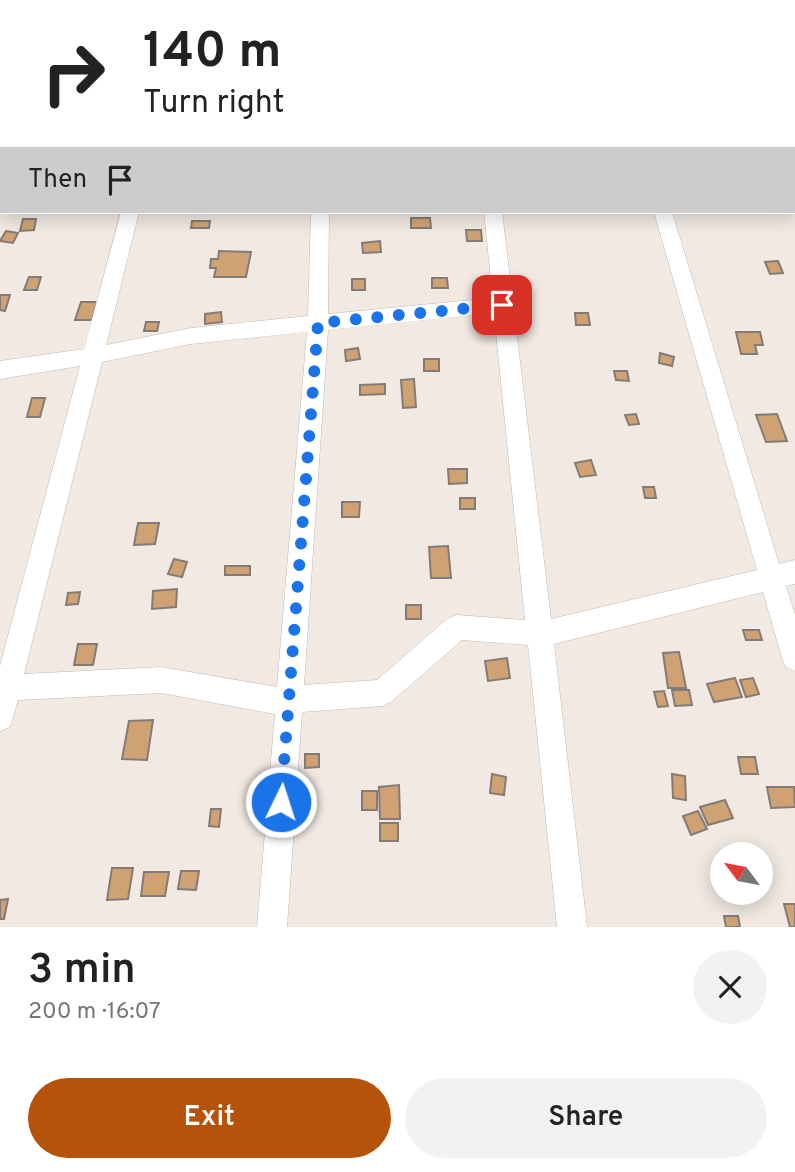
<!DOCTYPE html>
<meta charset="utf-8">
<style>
body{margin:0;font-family:Overpass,sans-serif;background:#f2f2f2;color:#222;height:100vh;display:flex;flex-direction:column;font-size:26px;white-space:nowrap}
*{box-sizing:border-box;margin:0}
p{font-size:23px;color:#767676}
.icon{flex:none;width:38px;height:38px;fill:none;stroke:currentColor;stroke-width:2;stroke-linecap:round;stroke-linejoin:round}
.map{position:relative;height:927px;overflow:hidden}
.drawer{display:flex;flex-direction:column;background:#fff;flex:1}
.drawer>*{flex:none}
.hud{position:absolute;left:0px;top:0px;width:796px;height:214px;box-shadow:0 4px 18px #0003;background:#fff;color:#222;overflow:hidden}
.needle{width:46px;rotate:302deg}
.controls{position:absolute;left:710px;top:842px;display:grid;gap:14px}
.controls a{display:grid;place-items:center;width:63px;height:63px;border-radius:50%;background:#fff;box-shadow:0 4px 18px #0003;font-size:35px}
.pin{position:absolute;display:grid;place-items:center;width:60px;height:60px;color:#fff;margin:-30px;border-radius:14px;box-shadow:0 4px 10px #0006}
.me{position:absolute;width:77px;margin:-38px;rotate:4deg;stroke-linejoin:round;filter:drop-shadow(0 0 5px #0008)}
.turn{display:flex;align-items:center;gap:24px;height:147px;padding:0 28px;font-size:32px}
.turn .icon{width:91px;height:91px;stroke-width:2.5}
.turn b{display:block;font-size:49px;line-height:60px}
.then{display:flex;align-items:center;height:66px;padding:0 28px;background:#0003;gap:14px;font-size:26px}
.round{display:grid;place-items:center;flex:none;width:74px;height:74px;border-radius:37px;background:#f2f2f2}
.head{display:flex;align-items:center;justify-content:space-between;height:119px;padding:0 28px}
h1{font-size:42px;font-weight:600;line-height:52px}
.primary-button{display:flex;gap:14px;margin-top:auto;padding:14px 28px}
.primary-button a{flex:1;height:80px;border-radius:42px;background:#b45309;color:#fff;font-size:28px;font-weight:600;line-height:80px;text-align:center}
.primary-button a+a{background:#f2f2f2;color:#222}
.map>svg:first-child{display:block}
</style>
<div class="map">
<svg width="795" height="927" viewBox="0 0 795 927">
<rect width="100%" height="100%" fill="#f1e9e2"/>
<g fill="#d0a273" stroke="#837c76" stroke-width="2">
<polygon points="411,218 430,218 431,228 411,228"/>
<polygon points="23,219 36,219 34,230 20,231"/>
<polygon points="192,221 210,221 209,228 191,228"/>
<polygon points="466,230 481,230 482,241 467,241"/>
<polygon points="6,231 18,233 13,243 0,241"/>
<polygon points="380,241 381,252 363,253 362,243"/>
<polygon points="219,251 251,252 246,277 214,277 216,268 210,268 211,259 218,259"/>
<polygon points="778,261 783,273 770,274 765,262"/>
<polygon points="29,277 41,277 37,290 24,290"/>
<polygon points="432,278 447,278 448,288 432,288"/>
<rect x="352" y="279" width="13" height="11"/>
<polygon points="0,295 10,295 5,311 0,310"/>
<polygon points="81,302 97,302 92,320 75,320"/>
<polygon points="221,312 222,322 205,324 205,314"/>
<polygon points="575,313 588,313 590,325 576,325"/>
<polygon points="146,322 159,322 157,331 144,331"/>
<polygon points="736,332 760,332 763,345 755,345 757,354 741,354"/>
<polygon points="358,348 360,359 346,361 345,350"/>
<polygon points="660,353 674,357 672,366 659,363"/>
<rect x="424" y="359" width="15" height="12"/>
<polygon points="614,371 627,371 629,381 616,380"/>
<polygon points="414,379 416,407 403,408 401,380"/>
<polygon points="385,384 385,394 360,395 360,385"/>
<polygon points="32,398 45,398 40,417 27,417"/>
<polygon points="636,414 639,424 629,425 625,415"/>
<polygon points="777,414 787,441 766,442 756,415"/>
<polygon points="591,460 596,475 580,477 575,463"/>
<polygon points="448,469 467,469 467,483 449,484"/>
<polygon points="643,487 654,487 656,498 645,498"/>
<rect x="460" y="498" width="15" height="11"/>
<polygon points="342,502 360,502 359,517 342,517"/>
<polygon points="138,523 159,523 155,544 134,545"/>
<polygon points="448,546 451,578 431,578 429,547"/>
<polygon points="174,559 187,562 182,577 168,574"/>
<rect x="225" y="566" width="25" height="9"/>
<polygon points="177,589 176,607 152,609 153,591"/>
<polygon points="80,592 78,604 66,605 68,593"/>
<rect x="406" y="605" width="15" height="14"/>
<polygon points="743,630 759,630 762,640 746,640"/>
<polygon points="78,644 97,644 93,665 74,665"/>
<polygon points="679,652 686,688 668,688 663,653"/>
<polygon points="507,658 510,678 488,681 485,661"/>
<polygon points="735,678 742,697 714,702 707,684"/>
<polygon points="753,678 759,694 746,697 740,680"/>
<polygon points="672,690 689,690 692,705 675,706"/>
<polygon points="664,691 668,706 658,707 654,692"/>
<polygon points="153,720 147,760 122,759 129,721"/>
<polygon points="305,754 319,754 319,767 305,768"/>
<polygon points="738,757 755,757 758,774 741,774"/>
<polygon points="492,774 506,777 504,795 490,793"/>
<polygon points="672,774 685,776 686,800 673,798"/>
<polygon points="399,785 400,819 380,819 379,787"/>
<polygon points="767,787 794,787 795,807 771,808"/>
<rect x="362" y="791" width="15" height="19"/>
<polygon points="725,800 733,818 708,825 700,807"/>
<polygon points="211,809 221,809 219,827 209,826"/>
<polygon points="698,811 707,829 691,835 683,816"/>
<rect x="380" y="823" width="18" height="18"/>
<polygon points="112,868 133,868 128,899 107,900"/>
<polygon points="181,871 199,871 196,890 178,889"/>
<polygon points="144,872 169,872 165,896 141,896"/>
<polygon points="8,899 4,919 0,919 0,900"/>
<polygon points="784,904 795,904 795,927 790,927"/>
<polygon points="724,916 738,916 740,927 726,927"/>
</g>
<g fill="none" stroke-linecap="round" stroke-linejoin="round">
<g stroke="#c0b9b2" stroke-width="1">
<g id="minor">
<polygon points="60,0 74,0 59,2"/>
<polygon points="180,0 194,0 179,2"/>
<rect x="321" y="0" width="14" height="2"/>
<polygon points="371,0 397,0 398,2 372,2"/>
<rect x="595" y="0" width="14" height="2"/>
<polygon points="760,0 774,0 775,2 760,2"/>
<rect x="794" y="19" width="1" height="10"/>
<rect x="794" y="61" width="1" height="11"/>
<polygon points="0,99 2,99 0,112"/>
<rect x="0" y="136" width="2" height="12"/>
<path d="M121 212H139L106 345 191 328 308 316 311 212H329L328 314 493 298 484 212H502L551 619 757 570 654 212H672L779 564 795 560V584L786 586 795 615V671L786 667 782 658 763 592 554 644 587 927H557L528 645 462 640 391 702 382 706 302 712 287 927H257L275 714 161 693 18 700 10 727 0 731V666L80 366 0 379V361L84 349ZM494 313 525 620 457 615 448 618 377 680 304 685 328 330ZM307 332 277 687 161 667 24 674 102 362 191 344Z"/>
</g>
</g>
<use href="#minor" fill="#fff" fill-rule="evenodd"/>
</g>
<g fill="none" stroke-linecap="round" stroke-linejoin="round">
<polyline stroke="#1a73e8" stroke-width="12" stroke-dasharray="0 21.6" points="281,802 318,323 502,305"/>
</g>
</svg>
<div class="controls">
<a><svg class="needle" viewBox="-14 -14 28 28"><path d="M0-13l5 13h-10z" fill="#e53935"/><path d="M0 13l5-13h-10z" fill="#767676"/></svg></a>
</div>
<div class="pin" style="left:502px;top:305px;background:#d93025"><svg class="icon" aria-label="arrive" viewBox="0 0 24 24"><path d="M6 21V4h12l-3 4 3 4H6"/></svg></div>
<svg class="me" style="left:281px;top:802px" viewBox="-20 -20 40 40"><circle r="17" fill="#1a73e8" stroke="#fff" stroke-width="3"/><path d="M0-11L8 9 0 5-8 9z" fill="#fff"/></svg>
<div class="hud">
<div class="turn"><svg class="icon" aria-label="right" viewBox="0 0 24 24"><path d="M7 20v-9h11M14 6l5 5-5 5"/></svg><div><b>140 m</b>Turn right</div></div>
<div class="then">Then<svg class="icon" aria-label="arrive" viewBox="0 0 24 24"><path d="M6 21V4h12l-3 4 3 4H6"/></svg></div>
</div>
</div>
<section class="drawer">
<div class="head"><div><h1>3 min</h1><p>200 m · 16:07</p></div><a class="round"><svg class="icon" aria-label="close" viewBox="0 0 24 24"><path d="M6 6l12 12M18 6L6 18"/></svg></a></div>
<div class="primary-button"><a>Exit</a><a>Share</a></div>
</section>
